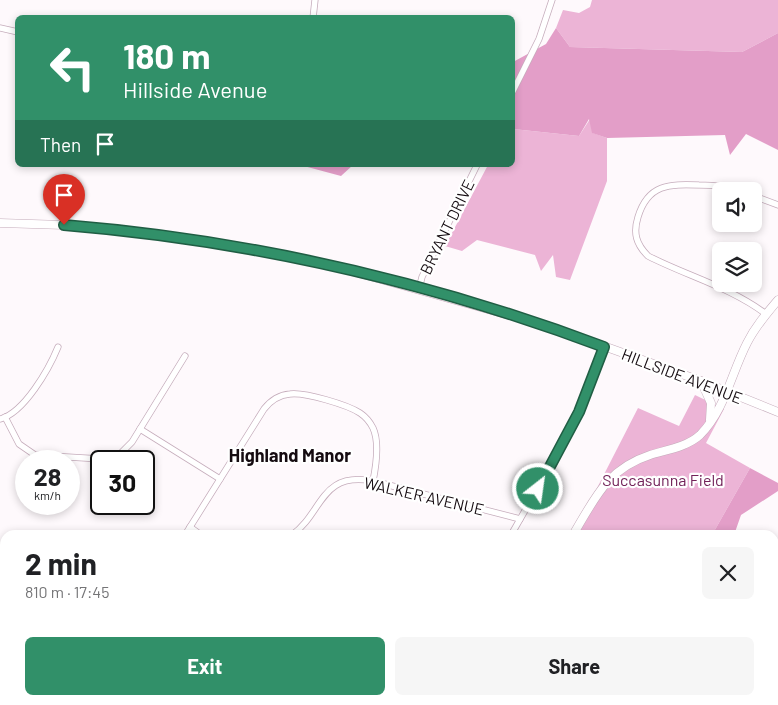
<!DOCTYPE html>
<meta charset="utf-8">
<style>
body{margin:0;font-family:Barlow,sans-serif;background:#f6f6f6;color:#202124;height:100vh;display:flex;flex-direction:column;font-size:19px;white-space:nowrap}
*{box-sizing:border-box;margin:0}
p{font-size:16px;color:#757577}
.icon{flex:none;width:28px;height:28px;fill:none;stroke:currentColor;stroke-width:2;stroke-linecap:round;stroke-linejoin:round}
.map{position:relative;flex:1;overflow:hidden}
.panel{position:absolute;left:0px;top:530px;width:779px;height:175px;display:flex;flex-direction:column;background:#fff;border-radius:15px 15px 0 0;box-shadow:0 2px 8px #0003}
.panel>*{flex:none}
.top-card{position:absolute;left:15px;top:15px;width:500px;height:152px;border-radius:8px;box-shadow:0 2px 8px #0003;background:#319069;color:#fff;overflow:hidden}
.fabs{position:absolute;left:712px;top:182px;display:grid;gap:10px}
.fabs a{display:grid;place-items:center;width:50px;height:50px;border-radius:8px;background:#fff;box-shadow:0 2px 8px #0003;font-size:25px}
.speed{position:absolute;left:15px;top:450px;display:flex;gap:10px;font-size:25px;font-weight:700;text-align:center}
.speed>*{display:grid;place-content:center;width:65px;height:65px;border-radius:50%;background:#fff;box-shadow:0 2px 8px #0003;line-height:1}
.speed small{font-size:12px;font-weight:400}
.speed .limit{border:2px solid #111;border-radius:8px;background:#fff;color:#111}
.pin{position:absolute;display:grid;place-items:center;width:42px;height:42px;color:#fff;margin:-51px -21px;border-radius:50% 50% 50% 0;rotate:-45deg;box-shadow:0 0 5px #0007}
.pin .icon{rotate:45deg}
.me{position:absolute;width:55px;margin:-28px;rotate:30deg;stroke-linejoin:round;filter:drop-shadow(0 0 4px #0008)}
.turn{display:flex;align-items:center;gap:18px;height:105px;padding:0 25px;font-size:22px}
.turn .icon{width:65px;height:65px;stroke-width:2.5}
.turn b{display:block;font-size:35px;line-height:42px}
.then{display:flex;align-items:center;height:48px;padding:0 25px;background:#0003;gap:10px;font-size:19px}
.round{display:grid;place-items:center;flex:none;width:52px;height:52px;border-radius:8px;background:#f6f6f6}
.overview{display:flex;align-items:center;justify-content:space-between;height:85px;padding:0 25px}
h1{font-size:30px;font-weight:700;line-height:38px}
.button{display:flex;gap:10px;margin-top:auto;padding:10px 25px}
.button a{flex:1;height:58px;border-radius:8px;background:#319069;color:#fff;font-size:20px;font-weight:700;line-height:58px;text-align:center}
.button a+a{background:#f6f6f6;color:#202124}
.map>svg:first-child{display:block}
</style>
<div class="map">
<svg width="778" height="705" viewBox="0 0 778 705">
<rect width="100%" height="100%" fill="#fef9fc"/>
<g fill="#ecb4d6">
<polygon points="592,0 778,0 778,33 742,52 570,47 556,28 563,10 579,13 590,7"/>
<polygon points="590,119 593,133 607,138 607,181 570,280 556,277 553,255 541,271 535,255 477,240 462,251 445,246 488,165 512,165 513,129 579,136"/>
<polygon points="695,395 724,409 706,443 750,468 712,535 573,535 638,408 679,426"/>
</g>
<g fill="#e39ec8">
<polygon points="556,28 570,47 742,52 778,33 778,150 746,134 730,155 725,135 607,138 592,133 589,119 579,136 513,129 513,62 546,44"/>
<polygon points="300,165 353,165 341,176"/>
<polygon points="750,468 778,483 778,491 741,515 734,535 712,535"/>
<polygon points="347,700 426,700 436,705 345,705"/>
<polygon points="486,700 646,700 644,705 483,705"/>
</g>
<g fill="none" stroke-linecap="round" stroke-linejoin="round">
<g stroke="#c5acbb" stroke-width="7">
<g id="street">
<polyline points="313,18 315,0"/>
<polyline points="0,28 18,32"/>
<polyline points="512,93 539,39 552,0"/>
<path d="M741 191C727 186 714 185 699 185 669 184 648 184 638 217 633 233 636 244 648 256 687 276 730 287 766 314"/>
<polyline points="754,196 778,205"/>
<polyline points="419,289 422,277 477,165"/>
<polyline points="5,417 19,444 35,455 101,459 118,456 132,442 185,356"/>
<path d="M0 419C24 413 49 369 58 347"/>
<polyline points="140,429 220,479"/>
<polyline points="190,527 201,535"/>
<path d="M185 535 264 409C271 400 279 395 290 394 305 392 348 405 360 413 366 417 370 422 373 428 380 443 376 466 373 481"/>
<path d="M292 535C323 513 320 471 373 481L520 519"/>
<polyline points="511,535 566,439 604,347"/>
<polyline points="774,567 778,560"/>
<polyline points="0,618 5,620"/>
<polyline points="774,665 778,667"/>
<polyline points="116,705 118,700"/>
<polyline points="707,705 710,700"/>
</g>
</g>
<g stroke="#c5acbb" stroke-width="9">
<g id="secondary">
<polyline points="0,223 64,225 166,236 268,252 341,268 545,325 701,381 778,412"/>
<polyline points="701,381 711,403 710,420"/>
<path d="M573 535C595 498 607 469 650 455 666 450 687 447 700 435 725 410 731 374 747 343 755 327 766 314 778 300"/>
<polyline points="475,705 477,700"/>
</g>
</g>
<use href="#street" stroke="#fff" stroke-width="5.5"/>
<use href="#secondary" stroke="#fff" stroke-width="8"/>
</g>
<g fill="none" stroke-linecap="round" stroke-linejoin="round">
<g stroke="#205e44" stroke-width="12">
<path id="route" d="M64 225C248 240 431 282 604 347L579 412 538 489"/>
</g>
<use href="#route" stroke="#319069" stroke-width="9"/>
</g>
<g text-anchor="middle" stroke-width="4.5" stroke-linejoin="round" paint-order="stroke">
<g font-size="16" fill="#150c11" stroke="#fff">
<text transform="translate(447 227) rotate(-64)" y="6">BRYANT DRIVE</text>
<text transform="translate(682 376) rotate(21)" y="6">HILLSIDE AVENUE</text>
<text transform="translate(424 496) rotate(13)" y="6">WALKER AVENUE</text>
</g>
<g font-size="16" fill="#722259" stroke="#fff">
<text x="663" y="486">Succasunna Field</text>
</g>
<g font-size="18" font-weight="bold" fill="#150c11" stroke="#fff">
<text x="290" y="462">Highland Manor</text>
</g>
</g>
</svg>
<div class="fabs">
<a><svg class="icon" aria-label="sound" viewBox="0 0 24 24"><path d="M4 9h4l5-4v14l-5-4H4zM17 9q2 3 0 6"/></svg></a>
<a><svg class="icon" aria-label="layers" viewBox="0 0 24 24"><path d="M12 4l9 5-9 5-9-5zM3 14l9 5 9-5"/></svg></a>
</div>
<div class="speed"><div>28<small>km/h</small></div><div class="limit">30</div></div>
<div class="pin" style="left:64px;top:225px;background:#d93025"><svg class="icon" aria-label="arrive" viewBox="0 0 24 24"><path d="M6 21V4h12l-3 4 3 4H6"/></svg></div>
<svg class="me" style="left:538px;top:489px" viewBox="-20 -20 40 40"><circle r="17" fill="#319069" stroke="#fff" stroke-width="3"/><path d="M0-11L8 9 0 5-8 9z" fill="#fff"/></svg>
<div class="top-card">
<div class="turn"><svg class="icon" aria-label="left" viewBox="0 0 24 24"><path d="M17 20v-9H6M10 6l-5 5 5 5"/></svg><div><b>180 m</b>Hillside Avenue</div></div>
<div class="then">Then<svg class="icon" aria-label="arrive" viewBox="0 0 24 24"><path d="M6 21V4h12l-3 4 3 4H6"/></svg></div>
</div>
<section class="panel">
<div class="overview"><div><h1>2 min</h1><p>810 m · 17:45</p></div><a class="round"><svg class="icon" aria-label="close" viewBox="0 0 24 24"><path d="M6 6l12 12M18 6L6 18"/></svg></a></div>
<div class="button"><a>Exit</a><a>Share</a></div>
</section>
</div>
